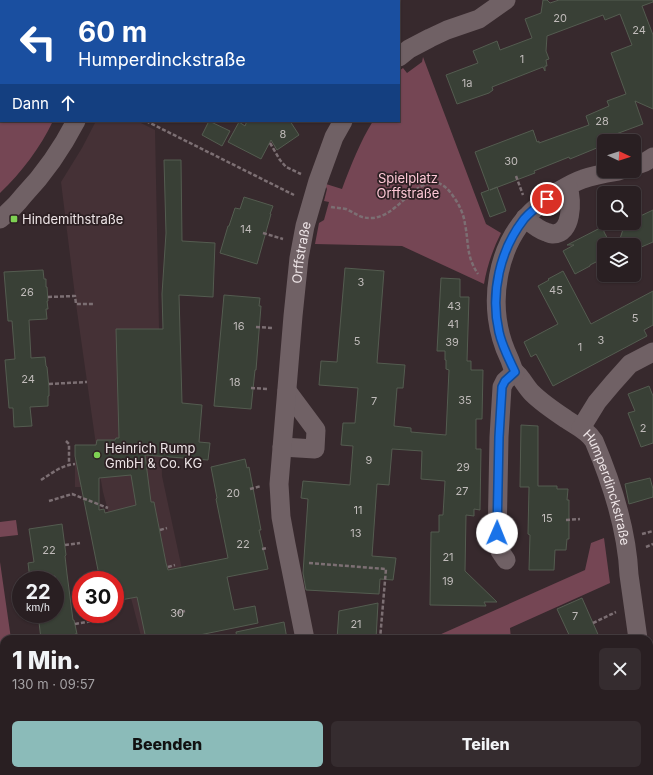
<!DOCTYPE html>
<html lang="de">
<meta charset="utf-8">
<style>
body{margin:0;font-family:Inter,sans-serif;background:#352c2f;color:#f1f3f6;height:100vh;display:flex;flex-direction:column;font-size:15px;white-space:nowrap}
*{box-sizing:border-box;margin:0}
p{font-size:13px;color:#a5a2a5}
.icon{flex:none;width:22px;height:22px;fill:none;stroke:currentColor;stroke-width:2;stroke-linecap:round;stroke-linejoin:round}
.map{position:relative;flex:1;overflow:hidden}
.details{position:absolute;left:0px;top:635px;width:653px;height:140px;display:flex;flex-direction:column;background:#291f22;border-radius:12px 12px 0 0;box-shadow:0 1px 3px #0004,0 0 0 1px #453d40}
.details>*{flex:none}
.hud{position:absolute;left:0px;top:0px;width:400px;height:122px;box-shadow:0 1px 3px #0004,0 0 0 1px #453d40;background:#1a4fa0;color:#fff;overflow:hidden}
.needle{width:26px;rotate:94deg}
.fabs{position:absolute;left:597px;top:134px;display:grid;gap:8px}
.fabs a{display:grid;place-items:center;width:44px;height:44px;border-radius:6px;background:#291f22;box-shadow:0 1px 3px #0004,0 0 0 1px #453d40;font-size:20px}
.speed{position:absolute;left:12px;top:571px;display:flex;gap:8px;font-size:20px;font-weight:700;text-align:center}
.speed>*{display:grid;place-content:center;width:52px;height:52px;border-radius:50%;background:#291f22;box-shadow:0 1px 3px #0004,0 0 0 1px #453d40;line-height:1}
.speed small{font-size:10px;font-weight:400}
.speed .limit{border:6px solid #d22;background:#fff;color:#111}
.pin{position:absolute;display:grid;place-items:center;width:34px;height:34px;color:#fff;margin:-17px;border:2px solid #fff;border-radius:50%;box-shadow:0 1px 4px #0007}
.me{position:absolute;width:44px;margin:-22px;rotate:1deg;stroke-linejoin:round;filter:drop-shadow(0 0 3px #0008)}
.turn{display:flex;align-items:center;gap:14px;height:84px;padding:0 12px;font-size:18px}
.turn .icon{width:52px;height:52px;stroke-width:2.5}
.turn b{display:block;font-size:28px;line-height:34px}
.then{display:flex;align-items:center;height:38px;padding:0 12px;background:#0003;gap:8px;font-size:15px}
.round{display:grid;place-items:center;flex:none;width:42px;height:42px;border-radius:6px;background:#352c2f}
.summary{display:flex;align-items:center;justify-content:space-between;height:68px;padding:0 12px}
h1{font-size:24px;font-weight:800;line-height:30px}
.action{display:flex;gap:8px;margin-top:auto;padding:8px 12px}
.action a{flex:1;height:46px;border-radius:6px;background:#8bbbb9;color:#111;font-size:16px;font-weight:800;line-height:46px;text-align:center}
.action a+a{background:#352c2f;color:#f1f3f6}
.map>svg:first-child{display:block}
</style>
<div class="map">
<svg width="653" height="775" viewBox="0 0 653 775">
<rect width="100%" height="100%" fill="#37292d"/>
<polygon fill="#453136" points="96,121 137,121 155,130 162,476 197,639 138,639 141,636 103,492 100,475 95,487 75,487 75,445 96,445 76,304 61,182 82,148"/>
<g fill="#754654">
<path d="M423 57 486 224 501 233C493 249 487 266 484 284L402 246 315 244 319 223 324 220 329 202 324 201 327 189 325 185 326 184 342 189C351 165 360 142 373 121H399V71L403 68 407 73 422 62Z"/>
<path d="M0 106H1V121H53C40 148 22 172 0 193Z"/>
<polygon points="16,520 18,535 0,537 0,522"/>
<polygon points="604,538 610,583 510,628 511,639 430,639 585,570 591,543"/>
<polygon points="0,562 11,639 4,639 4,691 0,693"/>
</g>
<g fill="#394036" stroke="#545c50" fill-rule="evenodd">
<polygon points="543,0 547,0 550,3 559,0 653,0 653,2 642,6 653,35 653,109 635,101 643,124 608,137 609,141 604,141 604,145 570,159 569,157 534,171 535,173 490,190 497,187 506,211 490,217 481,193 489,190 475,152 533,130 537,142 539,141 539,143 589,125 586,116 609,106 607,101 626,94 611,53 632,45 620,14 605,20 603,15 547,36 546,51 549,59 546,60 547,66 545,66 545,71 543,67 492,87 493,90 489,93 457,104 446,75 478,63 473,51 497,41 500,50 532,38 525,19 541,13"/>
<polygon points="209,121 230,131 222,146 202,135"/>
<polygon points="247,121 290,121 299,135 277,150 271,140 261,159 228,142 239,122 245,126"/>
<path d="M164 160H181L182 241 215 243 213 297 179 295 182 403 202 405 199 442 210 443 208 460 145 455 151 502H154L166 563 168 570 228 558 216 499 217 498 211 467 245 459 247 468 249 467 261 530H259L268 569 227 577 234 610 255 606 258 623 180 639H146L137 597 115 601V580H100L75 456V445H96L97 440H115L116 438H119L116 329H163L162 294 166 233ZM131 475 136 505 105 513 104 509 99 510V478Z"/>
<polygon points="244,197 273,206 270,214 271,214 257,264 220,253 228,226 229,226 235,208 240,209"/>
<polygon points="653,210 653,242 639,248 637,245 618,245 625,223 634,223 634,219"/>
<polygon points="604,226 604,232 611,245 604,245 604,258 590,265 590,266 575,274 563,251 574,245 567,245"/>
<polygon points="345,268 384,271 377,363 405,365 403,388 397,388 394,426 411,428 411,432 446,435 449,370 446,369 446,360 445,360 445,351 437,351 441,278 460,279 460,297 469,297 467,361 471,361 471,370 483,370 482,419 476,419 476,449 481,449 480,510 474,509 474,516 466,515 465,571 497,602 484,602 486,606 430,605 431,532 439,532 439,515 443,515 445,481 421,479 422,451 392,449 389,485 377,484 372,556 396,558 393,580 380,579 379,594 306,590 303,573 308,499 301,498 303,481 350,485 353,446 341,445 343,423 355,423 358,388 319,385 321,361 337,362"/>
<polygon points="43,270 44,279 46,279 46,287 47,287 48,301 47,301 48,309 46,309 47,319 29,320 31,358 45,357 46,366 47,367 49,388 49,396 48,396 48,406 30,407 32,426 14,427 13,408 9,408 5,360 15,359 12,321 8,321 4,272"/>
<polygon points="563,271 591,324 653,291 653,325 644,330 647,336 553,386 536,354 531,357 524,342 558,324 538,286 549,280 548,279"/>
<polygon points="224,295 260,298 259,306 261,306 256,370 255,370 251,409 214,406"/>
<polygon points="649,386 653,396 653,443 641,447 628,413 635,411 628,394"/>
<polygon points="521,425 538,426 538,486 557,486 557,489 568,489 567,500 569,500 569,539 567,539 566,550 555,550 554,570 529,570 530,535 528,534 529,487 520,487"/>
<polygon points="650,478 653,489 653,497 629,504 625,484"/>
<polygon points="62,524 66,555 65,556 67,574 73,620 74,620 77,634 75,634 76,639 41,639 38,614 55,614 55,576 30,579 28,563 34,562 29,529"/>
<polygon points="582,598 593,623 600,639 571,639 557,609"/>
<polygon points="378,603 376,639 337,639 339,611"/>
<polygon points="284,622 287,639 237,639 236,632"/>
</g>
<g fill="none" stroke-linecap="round" stroke-linejoin="round">
<g stroke="#7c6f73" stroke-width="2.5" stroke-dasharray="4 2" stroke-linecap="butt">
<polyline points="146,121 294,195"/>
<polyline points="270,143 280,160 286,167 301,174"/>
<polyline points="516,176 523,195"/>
<path d="M331 207C336 208 341 208 346 209 355 213 361 219 372 218 377 218 384 215 389 212 409 199 431 163 453 196 459 204 464 215 465 224 469 244 466 256 478 274"/>
<polyline points="263,233 283,239"/>
<polyline points="48,297 75,296 76,304 93,304"/>
<polyline points="256,327 273,328"/>
<polyline points="49,384 87,382"/>
<polyline points="251,388 269,389"/>
<polyline points="66,441 69,444 69,465"/>
<path d="M41 480C52 473 62 465 75 464"/>
<polyline points="250,489 261,486"/>
<polyline points="49,501 72,494 108,508"/>
<polyline points="566,520 580,519"/>
<polyline points="160,530 167,528"/>
<polyline points="642,534 653,531"/>
<polyline points="65,545 80,543"/>
<polyline points="646,547 653,544"/>
<polyline points="262,549 268,548"/>
<polyline points="309,563 386,569 380,639"/>
<polyline points="168,567 175,565"/>
<polyline points="177,613 185,611"/>
<polyline points="593,623 616,612"/>
<polyline points="75,624 93,621"/>
<polyline points="254,771 256,775"/>
<polyline points="450,771 451,775"/>
<polyline points="471,771 471,775"/>
<polyline points="496,771 501,775"/>
<polyline points="578,771 581,775"/>
<polyline points="547,775 552,771"/>
</g>
<g stroke="#706165" stroke-width="19">
<polyline points="136,1 136,0"/>
<polyline points="399,57 409,49 430,38 447,30 479,19 506,0"/>
<polyline points="634,166 645,162 653,157"/>
<path id="s1" d="M619 171C607 173 594 175 583 179 571 183 548 197 539 205 495 241 485 308 509 358 511 362 512 368 515 372 516 373 518 375 519 376 524 382 527 388 532 393 542 403 554 411 566 419 576 426 587 430 594 441 611 481 627 531 629 575L638 639"/>
<path d="M525 218C532 224 537 229 546 232 547 232 550 234 552 234 573 235 572 200 568 187"/>
<path d="M0 219C9 212 17 204 24 195 45 173 62 148 76 121"/>
<polyline points="581,428 597,402 613,383 630,364 653,352"/>
<polyline points="282,447 315,449 316,430 287,391"/>
<polyline points="506,560 500,551 497,542 499,437 502,387 505,381 515,372"/>
<path id="s2" d="M305 639 286 544 281 517 279 484 293 316 299 258 305 226 318 181 334 137 343 121"/>
<polyline points="649,721 653,766 652,775"/>
<polyline points="0,726 4,736"/>
<polyline points="20,771 22,775"/>
<polyline points="187,771 189,775"/>
<polyline points="351,771 353,775"/>
<polyline points="524,771 525,775"/>
</g>
</g>
<g fill="none" stroke-linecap="round" stroke-linejoin="round">
<g stroke="#114b97" stroke-width="10">
<path id="route" d="M497 533 499 437 502 387 505 381 515 372C509 359 502 346 499 332 490 293 500 250 524 219 531 211 539 205 547 199"/>
</g>
<use href="#route" stroke="#1a73e8" stroke-width="7"/>
</g>
<g fill="#7ed153" stroke="#2d2023" stroke-width="1.5">
<rect x="10" y="215" width="8" height="8" rx="2"/>
<circle cx="97" cy="455" r="4"/>
</g>
<g text-anchor="middle" stroke-width="3.5" stroke-linejoin="round" paint-order="stroke">
<g font-size="11" fill="#c0bbba">
<text x="560" y="22">20</text>
<text x="639" y="34">24</text>
<text x="522" y="63">1</text>
<text x="467" y="87">1a</text>
<text x="602" y="125">28</text>
<text x="283" y="138">8</text>
<text x="511" y="165">30</text>
<text x="246" y="233">14</text>
<text x="361" y="286">3</text>
<text x="556" y="294">45</text>
<text x="27" y="296">26</text>
<text x="454" y="310">43</text>
<text x="635" y="322">5</text>
<text x="453" y="328">41</text>
<text x="239" y="330">16</text>
<text x="601" y="344">3</text>
<text x="357" y="345">5</text>
<text x="452" y="346">39</text>
<text x="580" y="351">1</text>
<text x="28" y="383">24</text>
<text x="235" y="386">18</text>
<text x="465" y="404">35</text>
<text x="374" y="405">7</text>
<text x="643" y="432">2</text>
<text x="369" y="464">9</text>
<text x="463" y="471">29</text>
<text x="462" y="495">27</text>
<text x="233" y="497">20</text>
<text x="358" y="514">11</text>
<text x="547" y="522">15</text>
<text x="356" y="537">13</text>
<text x="243" y="548">22</text>
<text x="49" y="554">22</text>
<text x="448" y="561">21</text>
<text x="448" y="585">19</text>
<text x="177" y="617">30</text>
<text x="575" y="620">7</text>
<text x="356" y="628">21</text>
</g>
<g font-size="13" fill="#fec8d6" stroke="#2d2023">
<text x="408" y="183">Spielplatz<tspan x="408" dy="15">Orffstraße</tspan></text>
</g>
<g font-size="13" fill="#ede4e6" stroke="#2d2023" text-anchor="start">
<text x="22" y="224">Hindemithstraße</text>
<text x="105" y="453">Heinrich Rump<tspan x="105" dy="15">GmbH &amp; Co. KG</tspan></text>
</g>
<g font-size="13" fill="#ede4e6" stroke="#2d2023">
<text dy="5" stroke="none"><textPath href="#s2" startOffset="390">Orffstraße</textPath></text>
<text dy="5" stroke="none"><textPath href="#s1" startOffset="425">Humperdinckstraße</textPath></text>
</g>
</g>
</svg>
<div class="fabs">
<a><svg class="needle" viewBox="-14 -14 28 28"><path d="M0-13l5 13h-10z" fill="#e53935"/><path d="M0 13l5-13h-10z" fill="#a5a2a5"/></svg></a>
<a><svg class="icon" aria-label="search" viewBox="0 0 24 24"><circle cx="10" cy="10" r="6"/><path d="M15 15l6 6"/></svg></a>
<a><svg class="icon" aria-label="layers" viewBox="0 0 24 24"><path d="M12 4l9 5-9 5-9-5zM3 14l9 5 9-5"/></svg></a>
</div>
<div class="speed"><div>22<small>km/h</small></div><div class="limit">30</div></div>
<div class="pin" style="left:547px;top:199px;background:#d93025"><svg class="icon" aria-label="arrive" viewBox="0 0 24 24"><path d="M6 21V4h12l-3 4 3 4H6"/></svg></div>
<svg class="me" style="left:497px;top:533px" viewBox="-20 -20 40 40"><circle r="19" fill="#fff"/><path d="M0-13L10 11 0 6-10 11z" fill="#1a73e8"/></svg>
<div class="hud">
<div class="turn"><svg class="icon" aria-label="left" viewBox="0 0 24 24"><path d="M17 20v-9H6M10 6l-5 5 5 5"/></svg><div><b>60 m</b>Humperdinckstraße</div></div>
<div class="then">Dann<svg class="icon" aria-label="ahead" viewBox="0 0 24 24"><path d="M12 20V5M6 11l6-6 6 6"/></svg></div>
</div>
<section class="details">
<div class="summary"><div><h1>1 Min.</h1><p>130 m · 09:57</p></div><a class="round"><svg class="icon" aria-label="close" viewBox="0 0 24 24"><path d="M6 6l12 12M18 6L6 18"/></svg></a></div>
<div class="action"><a>Beenden</a><a>Teilen</a></div>
</section>
</div>
